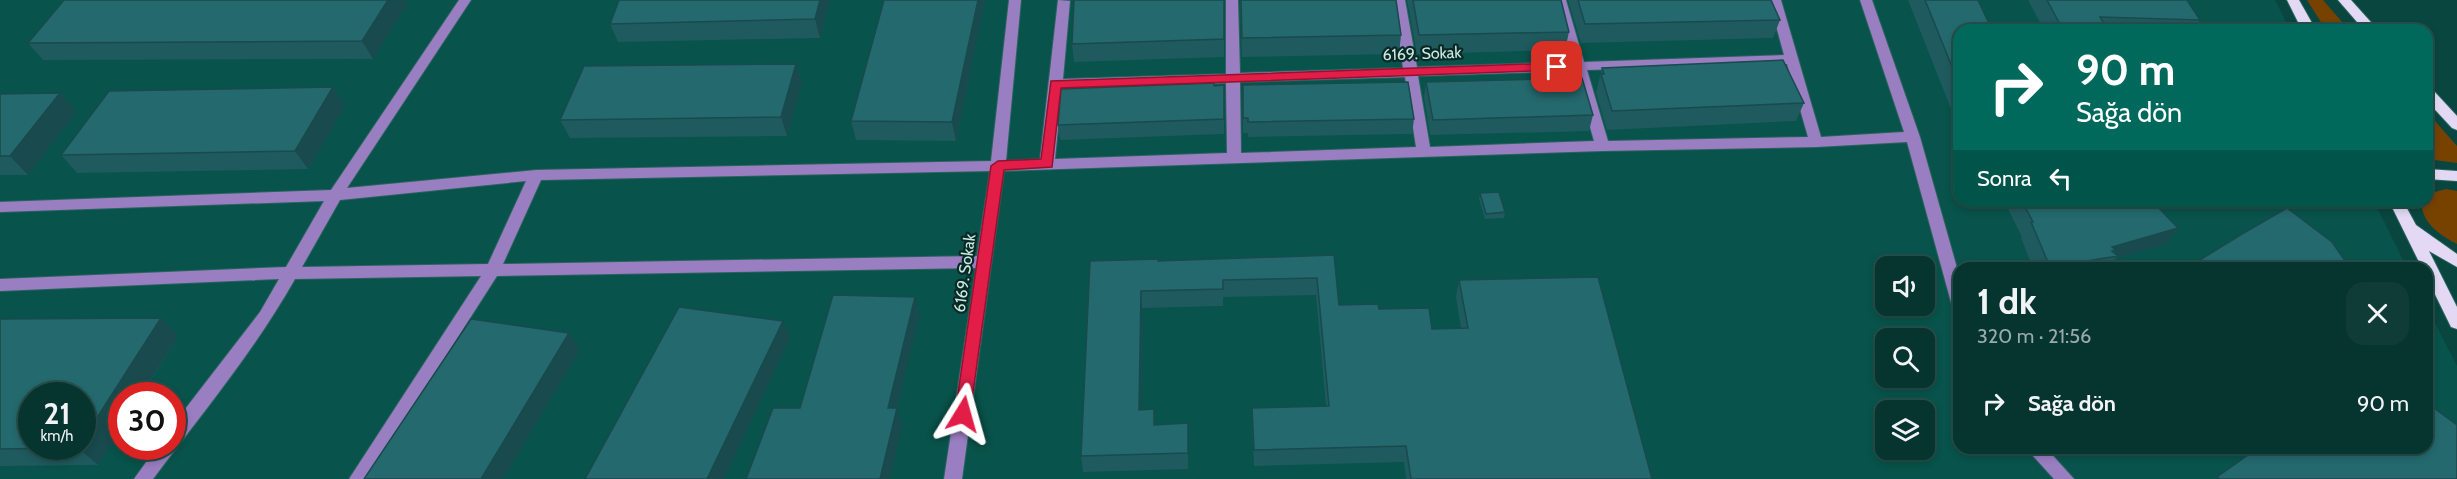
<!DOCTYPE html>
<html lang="tr">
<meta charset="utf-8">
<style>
body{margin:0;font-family:Cabin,sans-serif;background:#0f3c37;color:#f1f3f6;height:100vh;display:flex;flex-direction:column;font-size:22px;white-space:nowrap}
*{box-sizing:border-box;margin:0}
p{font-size:20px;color:#98aaaa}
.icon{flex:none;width:33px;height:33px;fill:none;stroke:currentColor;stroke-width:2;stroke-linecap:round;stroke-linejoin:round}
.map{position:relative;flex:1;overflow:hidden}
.side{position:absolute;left:1953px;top:262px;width:480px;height:192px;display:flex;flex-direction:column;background:#06342f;border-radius:18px;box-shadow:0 3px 9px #0003,0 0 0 2px #274f4b}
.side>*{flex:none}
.banner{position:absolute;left:1953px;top:24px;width:480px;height:183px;border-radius:18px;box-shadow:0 3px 9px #0003,0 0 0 2px #274f4b;background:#00695c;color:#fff;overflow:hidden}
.tools{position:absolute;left:1875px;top:256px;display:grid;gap:12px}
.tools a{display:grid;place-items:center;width:60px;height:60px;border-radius:12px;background:#06342f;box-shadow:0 3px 9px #0003,0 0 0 2px #274f4b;font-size:30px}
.speed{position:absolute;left:18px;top:382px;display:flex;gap:12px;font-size:30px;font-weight:700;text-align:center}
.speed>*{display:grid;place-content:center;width:78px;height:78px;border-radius:50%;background:#06342f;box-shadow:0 3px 9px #0003,0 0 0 2px #274f4b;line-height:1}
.speed small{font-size:15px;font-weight:400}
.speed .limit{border:9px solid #d22;background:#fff;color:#111}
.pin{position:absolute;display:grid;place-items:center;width:51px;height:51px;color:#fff;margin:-26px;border-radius:12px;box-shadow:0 3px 9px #0006}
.me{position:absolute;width:66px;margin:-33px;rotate:8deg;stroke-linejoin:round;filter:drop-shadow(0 0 4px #0008)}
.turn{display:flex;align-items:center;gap:21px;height:126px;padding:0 24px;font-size:27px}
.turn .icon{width:78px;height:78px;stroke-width:2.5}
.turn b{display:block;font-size:42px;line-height:51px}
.then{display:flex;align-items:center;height:57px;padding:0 24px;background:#0003;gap:12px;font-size:22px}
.round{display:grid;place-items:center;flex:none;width:63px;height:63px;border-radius:18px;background:#0f3c37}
.overview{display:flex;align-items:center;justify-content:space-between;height:102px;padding:0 24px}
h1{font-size:36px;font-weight:700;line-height:45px}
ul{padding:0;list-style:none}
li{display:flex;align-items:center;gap:18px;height:78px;padding:0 24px}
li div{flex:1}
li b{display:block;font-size:22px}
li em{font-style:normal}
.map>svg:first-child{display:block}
</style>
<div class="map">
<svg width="2457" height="479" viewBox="0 0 2457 479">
<rect width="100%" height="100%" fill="#08463f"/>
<path fill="#08534b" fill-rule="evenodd" d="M0 0H2275L2290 30H1959V201H2374L2407 268H1959V448H2427V307L2457 366V479H0ZM1886 267H1924V306H1886ZM1886 339H1924V378H1886ZM32 396H82V447H32ZM122 396H172V447H122ZM1886 411H1924V450H1886Z"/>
<g fill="#774200">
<polygon points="2307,0 2323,0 2349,30 2326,30"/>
<polygon points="2427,112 2457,146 2457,163 2427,159"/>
<path d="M2446 189 2457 191V244C2440 235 2420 222 2422 201H2427V194Z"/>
</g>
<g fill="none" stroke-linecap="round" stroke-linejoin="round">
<g stroke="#2b645d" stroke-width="2">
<g id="minor">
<path d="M459 0H471L347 188 536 170 991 161 1009 0H1021L1006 161 1040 159 1058 0 1070 1 1063 79 1226 74V0H1238L1240 73 1403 68 1393 0H1405L1417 67 1571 62 1554 0H1566L1584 62 1784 55 1769 0H1781L1821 137 1904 132 1860 0H1872L1920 137 1959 275V308L1953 306 1951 302 1907 142 1816 147 1602 151 1004 171 962 479H944L976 268 497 276 367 479H349L481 276 295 279C255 350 201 415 153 479H134L157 447H172V426L260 312 279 279 0 291V279L286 267 324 201 0 212V202L331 190ZM1787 64 1808 137 1608 141 1587 70ZM1574 71 1594 141 1430 147 1418 76ZM1405 77 1416 147 1241 153 1240 82ZM1226 83 1227 153 1055 159 1062 88ZM990 171 977 256 503 264 541 180ZM526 181 488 264 302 267 340 200Z"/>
<polygon points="2026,448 2046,448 2074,479 2054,479"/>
</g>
</g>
<g stroke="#2b645d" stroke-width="2">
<g id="major">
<polygon points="2287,0 2299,0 2316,30 2302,30"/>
<polygon points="2338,0 2351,0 2378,30 2364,30"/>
<polygon points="2427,87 2432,89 2457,116 2457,130 2452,128 2427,101"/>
<polygon points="2427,169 2457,171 2457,181 2427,179"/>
<polygon points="2389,201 2403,201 2416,225 2457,254 2457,267 2429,251 2457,307 2457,329 2451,327 2427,278 2427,268 2422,268"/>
</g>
</g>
<use href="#minor" fill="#9a7ec2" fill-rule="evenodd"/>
<use href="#major" fill="#e3d9f4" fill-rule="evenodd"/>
</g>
<g fill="#1f5a5f">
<polygon points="830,0 820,38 618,42 610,24"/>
<polygon points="985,0 956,141 856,140 851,121"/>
<polygon points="1224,0 1224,57 1074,62 1072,44"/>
<polygon points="1240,0 1396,0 1401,35 1399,54 1242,57"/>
<polygon points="1407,0 1561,0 1569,32 1565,50 1417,54"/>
<polygon points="1568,0 1771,0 1780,20 1773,38 1581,43"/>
<polygon points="1908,0 1978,0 1959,30 1959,115 1953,114"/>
<polygon points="2028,0 2187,0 2200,20 2193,30 2044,30"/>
<polygon points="409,1 373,59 43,60 28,43"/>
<polygon points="796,64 802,82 787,136 570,138 560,120"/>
<polygon points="1602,68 1804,103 1796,121 1607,130 1596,93"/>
<polygon points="1426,82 1593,115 1589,131 1430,135 1424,97"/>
<polygon points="1224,85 1224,134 1060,140 1058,125 1214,86"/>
<polygon points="1243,85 1414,119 1412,134 1248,137 1248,133 1243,133"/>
<polygon points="333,87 345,106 308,169 77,173 61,155"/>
<polygon points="60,93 76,112 28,175 0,175 0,94"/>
<polygon points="1480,193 1505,212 1504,218 1485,219 1479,199"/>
<polygon points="2004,201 2152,201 2178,228 2166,244 2116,258 2108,268 2033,268 2021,238 2022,237"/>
<polygon points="2246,201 2268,201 2252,208"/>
<polygon points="1334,255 1339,305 1379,309 1432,329 1461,328 1456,297 1459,280 1652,479 1406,479 1404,462 1254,466 1252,424 1252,408 1326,406 1316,295 1223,297 1223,306 1142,308 1141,410 1154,409 1155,424 1188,423 1188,469 1083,472 1081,456 1090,261 1158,261"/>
<polygon points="0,319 178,336 98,465 0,466"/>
</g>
<g fill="#194a4d">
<polygon points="388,0 409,1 373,59 362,41"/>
<polygon points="820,0 830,0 820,38 815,19"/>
<polygon points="978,0 985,0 956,141 952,122"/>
<polygon points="796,64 802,82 787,136 781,117"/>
<polygon points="333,87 345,106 308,169 295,151"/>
<polygon points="60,93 76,112 28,175 10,156"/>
<polygon points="2258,201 2268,201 2252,208"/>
<polygon points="2178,228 2166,244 2116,258 2118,256 2111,257 2116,250 2112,251 2112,247"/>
<polygon points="1141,291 1142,308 1141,426 1139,410"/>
<polygon points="915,297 920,315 897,408 903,425 890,479 880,479 888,408"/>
<polygon points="161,318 178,336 140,396 122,396 122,427 98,465 78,448 79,447 82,447 82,441"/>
<polygon points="783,321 790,338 724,479 707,479"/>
<polygon points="569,333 580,350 503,479 481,479"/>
</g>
<g fill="#24696e" stroke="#194a4d" stroke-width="1.5">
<polygon points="64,0 388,0 362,41 28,43"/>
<polygon points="619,0 820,0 815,19 610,24"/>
<polygon points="884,0 978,0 952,122 851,121"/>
<polygon points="1074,0 1224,0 1224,39 1072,44"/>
<polygon points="1241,0 1396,0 1401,35 1242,38"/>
<polygon points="1413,0 1561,0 1569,32 1419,35"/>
<polygon points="1578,0 1771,0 1780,20 1585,24"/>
<polygon points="1925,0 1978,0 1992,30 1959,30 1959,84"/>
<polygon points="2047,0 2187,0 2200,20 2100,17 2108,30 2063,30"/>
<polygon points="1783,60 1804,103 1612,111 1601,74 1604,74 1602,68"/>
<polygon points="796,64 781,117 560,120 584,66"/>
<polygon points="1582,78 1593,115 1433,120 1426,82"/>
<polygon points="1408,82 1414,119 1248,122 1248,118 1243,118 1243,85"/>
<polygon points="1214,83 1214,86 1224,85 1224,119 1058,125 1061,89"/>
<polygon points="333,87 295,151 61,155 109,91"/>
<polygon points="60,93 10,156 0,156 0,94"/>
<polygon points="1499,192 1505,212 1486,214 1480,193"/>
<polygon points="2022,201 2152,201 2178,228 2112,247 2116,250 2112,251 2118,256 2050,267 2031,222 2033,222"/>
<polygon points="2287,208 2332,242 2350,268 2187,268 2242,234"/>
<polygon points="1334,255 1339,305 1378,304 1379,309 1429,308 1432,329 1468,328 1459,280 1598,277 1652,479 1411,479 1406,446 1254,450 1252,408 1329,406 1317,278 1223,280 1223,289 1141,291 1139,410 1154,409 1154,425 1188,423 1188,453 1081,456 1090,261 1158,259 1158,261"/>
<polygon points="833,295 915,297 888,408 897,408 880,479 746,479 773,408 800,408"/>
<polygon points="679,307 783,321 707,479 585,479"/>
<polygon points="161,318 82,441 82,396 32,396 32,447 79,447 78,448 0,449 0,319"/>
<polygon points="471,319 569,333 481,479 364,479"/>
<polygon points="2427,403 2457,425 2457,479 2220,479 2217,477 2258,448 2427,448"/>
</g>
<polygon fill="#e11d48" stroke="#92132f" stroke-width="1.5" points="1557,63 1563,67 1561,70 1061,88 1052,167 1004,170 970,414 968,418 963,420 957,418 955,414 991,166 998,161 1041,159 1051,81"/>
<g text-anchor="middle" stroke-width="4.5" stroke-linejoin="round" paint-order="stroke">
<g font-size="16" fill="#c8ebe4" stroke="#0a2925">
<text transform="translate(1422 53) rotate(-2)" y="6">6169. Sokak</text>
<text transform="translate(964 273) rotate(-82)" y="6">6169. Sokak</text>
</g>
</g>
</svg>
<div class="tools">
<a><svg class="icon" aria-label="sound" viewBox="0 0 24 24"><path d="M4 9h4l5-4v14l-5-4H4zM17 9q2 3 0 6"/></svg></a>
<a><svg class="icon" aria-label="search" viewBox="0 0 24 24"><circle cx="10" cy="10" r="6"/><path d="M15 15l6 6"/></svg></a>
<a><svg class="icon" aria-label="layers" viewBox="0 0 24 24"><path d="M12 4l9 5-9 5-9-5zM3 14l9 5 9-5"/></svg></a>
</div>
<div class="speed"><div>21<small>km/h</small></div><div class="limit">30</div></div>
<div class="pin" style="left:1557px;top:67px;background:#d93025"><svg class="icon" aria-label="arrive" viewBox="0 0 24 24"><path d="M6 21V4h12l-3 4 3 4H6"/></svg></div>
<svg class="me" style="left:963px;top:414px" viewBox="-20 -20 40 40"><path d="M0-17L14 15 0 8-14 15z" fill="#e11d48" stroke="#fff" stroke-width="4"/></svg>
<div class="banner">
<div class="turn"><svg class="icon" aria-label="right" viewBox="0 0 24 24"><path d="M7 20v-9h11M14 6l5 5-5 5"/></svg><div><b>90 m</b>Sağa dön</div></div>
<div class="then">Sonra<svg class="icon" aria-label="left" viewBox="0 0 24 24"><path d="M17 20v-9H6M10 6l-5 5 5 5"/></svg></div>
</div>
<section class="side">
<div class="overview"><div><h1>1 dk</h1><p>320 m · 21:56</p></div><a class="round"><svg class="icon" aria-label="close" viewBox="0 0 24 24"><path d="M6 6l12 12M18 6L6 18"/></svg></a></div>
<ul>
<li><svg class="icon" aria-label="right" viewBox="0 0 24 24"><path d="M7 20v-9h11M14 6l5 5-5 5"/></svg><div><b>Sağa dön</b></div><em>90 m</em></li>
</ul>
</section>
</div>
